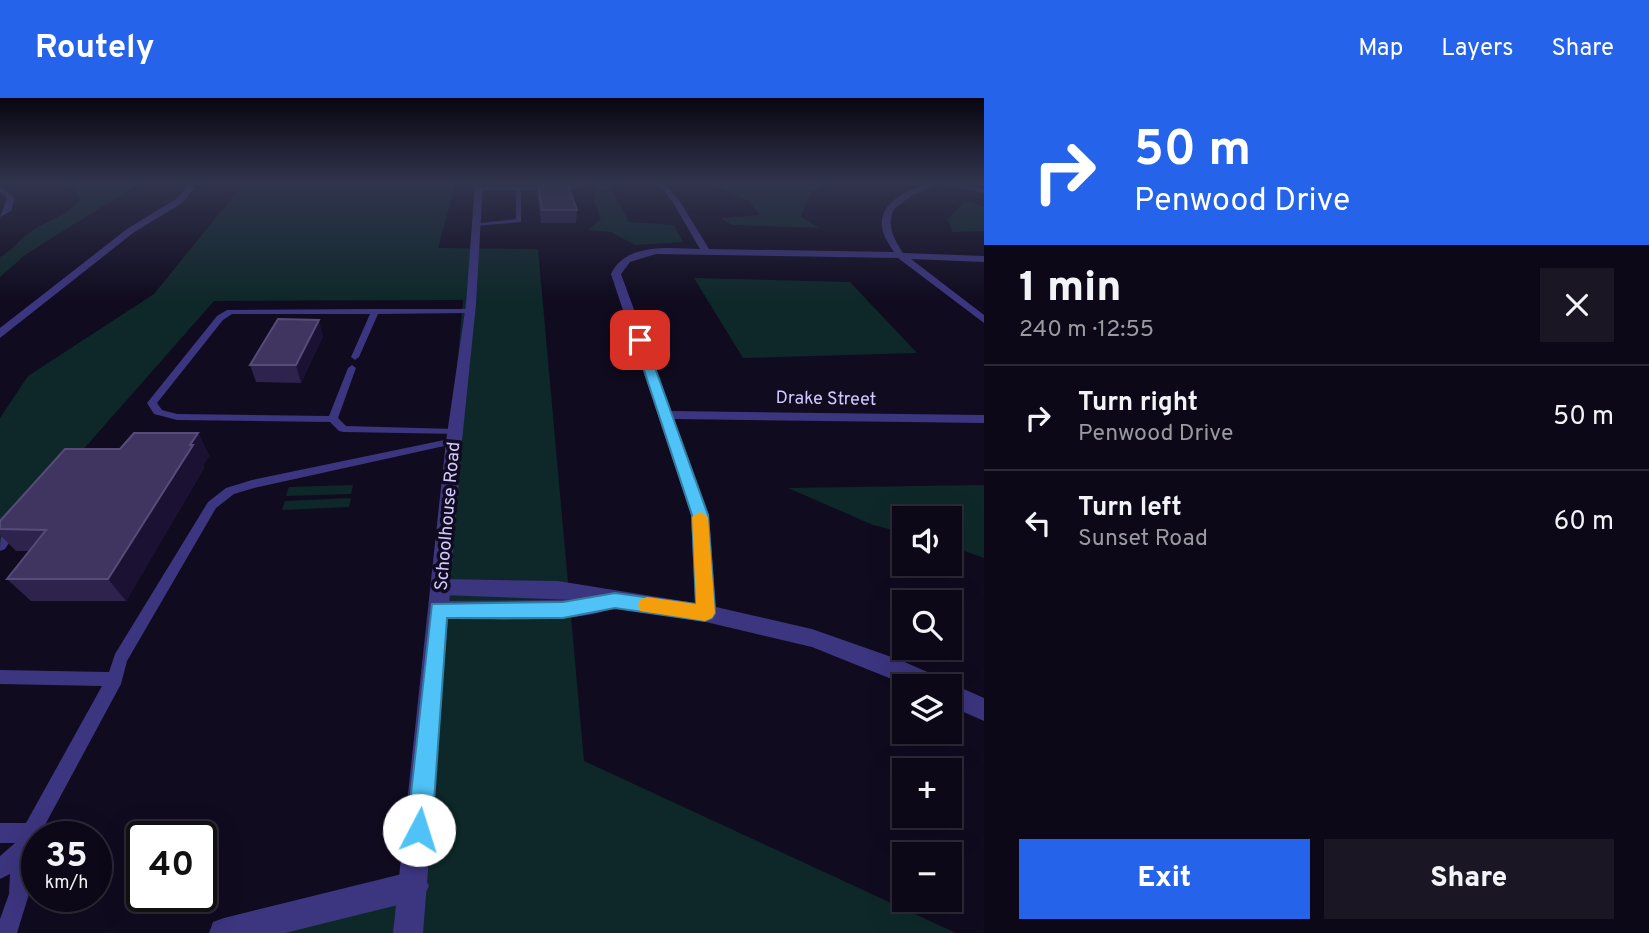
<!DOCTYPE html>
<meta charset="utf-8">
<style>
body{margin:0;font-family:Overpass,sans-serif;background:#1a1624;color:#f1f3f6;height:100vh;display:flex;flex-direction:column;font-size:26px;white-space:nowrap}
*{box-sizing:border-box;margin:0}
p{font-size:23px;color:#9a9aa1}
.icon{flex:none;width:38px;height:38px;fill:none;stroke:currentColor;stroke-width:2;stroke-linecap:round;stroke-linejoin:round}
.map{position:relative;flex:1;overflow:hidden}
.details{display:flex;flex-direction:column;background:#0c0817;width:665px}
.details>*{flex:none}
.banner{background:#2563eb;color:#fff;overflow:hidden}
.buttons{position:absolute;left:892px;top:408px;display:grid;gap:14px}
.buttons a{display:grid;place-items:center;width:70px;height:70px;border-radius:0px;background:#0c0817;box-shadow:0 7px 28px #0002,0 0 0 2px #2c2936;font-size:35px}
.speed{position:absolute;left:21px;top:723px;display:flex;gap:14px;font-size:35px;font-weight:700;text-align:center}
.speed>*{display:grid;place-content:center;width:91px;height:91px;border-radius:50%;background:#0c0817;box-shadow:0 7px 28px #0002,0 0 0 2px #2c2936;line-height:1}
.speed small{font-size:18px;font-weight:400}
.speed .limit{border:4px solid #111;border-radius:10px;background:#fff;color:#111}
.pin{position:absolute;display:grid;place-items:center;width:60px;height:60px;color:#fff;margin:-30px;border-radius:14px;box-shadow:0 4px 10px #0006}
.me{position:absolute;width:77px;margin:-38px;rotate:5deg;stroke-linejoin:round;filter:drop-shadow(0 0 5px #0008)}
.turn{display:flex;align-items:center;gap:24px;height:147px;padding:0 35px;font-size:32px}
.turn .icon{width:91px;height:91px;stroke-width:2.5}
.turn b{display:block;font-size:49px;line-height:60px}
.round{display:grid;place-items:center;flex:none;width:74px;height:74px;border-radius:0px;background:#1a1624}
.headline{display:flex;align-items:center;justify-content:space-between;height:119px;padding:0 35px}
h1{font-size:42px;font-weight:800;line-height:52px}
.primary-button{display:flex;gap:14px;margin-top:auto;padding:14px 35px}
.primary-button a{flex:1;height:80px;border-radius:0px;background:#2563eb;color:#fff;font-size:28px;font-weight:800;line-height:80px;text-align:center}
.primary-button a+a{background:#1a1624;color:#f1f3f6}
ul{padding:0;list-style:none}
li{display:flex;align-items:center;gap:21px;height:105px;padding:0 35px;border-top:2px solid #2c2936}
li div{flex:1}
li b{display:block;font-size:26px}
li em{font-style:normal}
header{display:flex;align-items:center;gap:42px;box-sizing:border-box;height:98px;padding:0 35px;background:#2563eb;color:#fff}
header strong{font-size:33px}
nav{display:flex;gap:38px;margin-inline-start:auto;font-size:24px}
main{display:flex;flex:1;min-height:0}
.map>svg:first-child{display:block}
</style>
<header>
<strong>Routely</strong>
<nav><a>Map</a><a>Layers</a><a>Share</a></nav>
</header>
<main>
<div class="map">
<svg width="984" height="835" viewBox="0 0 984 835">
<rect width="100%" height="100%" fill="#100b1f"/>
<g fill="#0e2829">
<path d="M69 85H125L133 89 25 157 0 179V159C13 152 18 143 29 135 46 122 67 119 80 101Z"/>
<polygon points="244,85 456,85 438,150 538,151 584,663 956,835 257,835 410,794 463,202 214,203 0,446 0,320 28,278 154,196"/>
<path d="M832 85C810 89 807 100 801 119L820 130 732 127 720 120 760 117 749 103 714 86Z"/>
<polygon points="609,87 629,124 674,127 683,144 635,147 611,134 588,132 601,121 594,103 595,89"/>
<polygon points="965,103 984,108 984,133 952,134 948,121"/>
<polygon points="694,180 850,184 917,255 743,260"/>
<polygon points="353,387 351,396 286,398 289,389"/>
<polygon points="984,387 984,460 950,448 950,420 905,420 905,435 873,427 788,390"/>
<polygon points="351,400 349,409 282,412 285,403"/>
</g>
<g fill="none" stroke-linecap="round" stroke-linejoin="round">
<g fill="#3c357f" fill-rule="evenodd">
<polygon points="573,85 577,85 576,91 521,92 521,124 475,128 472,126 516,121 516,92 478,92 476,89 572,88"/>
<polygon points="375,211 470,211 474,213 470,215 378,216 359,259 355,262 351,259 370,216 232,216 223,222 157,305 162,312 177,316 329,318 348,270 352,267 356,270 338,320 346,328 455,331 459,332 459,336 343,334 339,333 330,324 177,322 154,316 147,305 217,218 227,212"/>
<polygon points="454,340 459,343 458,345 254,390 234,396 216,410 127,563 121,586 39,738 37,738 37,743 31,755 29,796 17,835 0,835 0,821 9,796 10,776 0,781 0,758 15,745 0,745 0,725 26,725 102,588 0,586 0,572 109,574 115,556 208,404 226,390 252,382"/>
<path d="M14 423 20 428 5 451 0 453C0 441 1 428 14 423Z"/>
</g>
<g fill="#3c357f" fill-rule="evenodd">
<polygon points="186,85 194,85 194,91 182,105 133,135 0,240 0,230 127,131 176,101 186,91"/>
<path d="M657 85H664L679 102 709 151 894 154C889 146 883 138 882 129 878 102 918 85 939 85L911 98 894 111C886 127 894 141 903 155L984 158V164L911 161 984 217V225L898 160 656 156 630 164 621 176 671 313 984 317V325L674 321 709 417 716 509 812 531 900 562 941 580 944 587 950 585 984 600V623L950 608V588H909L812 549 706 524 613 508C593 527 470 521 438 521L431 518 428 512 431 506 438 503 573 502 441 497 434 495 431 489 434 483 441 481 558 483 695 505 691 417 611 176C626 144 671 150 700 151L672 103Z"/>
<polygon points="943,85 984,91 984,95 946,87"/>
<polygon points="0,88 15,100 11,113 0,119 7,100 0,94"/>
<polygon points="414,773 424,778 429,788 424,798 414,803 285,835 209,835 213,824 224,820"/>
</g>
<polygon fill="#3c357f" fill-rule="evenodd" points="475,85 483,85 476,206 462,343 423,835 393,835 446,343 466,206"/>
</g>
<g fill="#2e234d">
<polygon points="538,85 577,112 576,125 541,125 537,95"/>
<polygon points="323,238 301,285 256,284 250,267"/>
<polygon points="198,335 209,358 203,367 204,370 126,503 31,503 7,481 29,453 16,453 0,437 0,423 120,351"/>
</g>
<g fill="#1b1233">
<polygon points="319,222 323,238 301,285 296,267"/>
<polygon points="198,335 209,358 203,367 204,370 126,503 108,481"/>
</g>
<g fill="#403560" stroke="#574c79" stroke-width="2">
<polygon points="538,85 567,85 577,112 542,112"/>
<polygon points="278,221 319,222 296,267 250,267"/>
<polygon points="134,335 198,335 190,347 193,347 108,481 7,481 46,432 0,431 0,423 65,351 120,351"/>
</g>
<linearGradient id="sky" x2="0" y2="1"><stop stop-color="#090611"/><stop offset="0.42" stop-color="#31344d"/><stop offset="1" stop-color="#31344d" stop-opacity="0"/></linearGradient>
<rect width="984" height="202" fill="url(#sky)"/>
<polygon fill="#4fc3f7" stroke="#337fa1" stroke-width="2" points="640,239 645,242 708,417 715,515 712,520 705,523 615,510 563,520 447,520 432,732 428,741 419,745 410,741 407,732 432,506 563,504 615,495 696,506 692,417 634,242"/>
<polygon fill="#f59e0b" points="700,414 708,419 715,515 712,520 705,523 640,513 638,507 640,502 647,499 696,506 692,419"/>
<g text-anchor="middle" stroke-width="7" stroke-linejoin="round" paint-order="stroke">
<g font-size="18" fill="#d3c9ff" stroke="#100b1f">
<text transform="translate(826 300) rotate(1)" y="6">Drake Street</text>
<text transform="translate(447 418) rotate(-85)" y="6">Schoolhouse Road</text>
</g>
</g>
</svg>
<div class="buttons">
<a><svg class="icon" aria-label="sound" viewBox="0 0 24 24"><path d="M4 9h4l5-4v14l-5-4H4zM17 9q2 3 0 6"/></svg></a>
<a><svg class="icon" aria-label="search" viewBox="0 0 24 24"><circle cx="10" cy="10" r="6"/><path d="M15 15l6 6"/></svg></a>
<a><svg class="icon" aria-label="layers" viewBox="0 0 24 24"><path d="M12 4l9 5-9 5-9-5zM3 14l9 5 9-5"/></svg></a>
<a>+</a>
<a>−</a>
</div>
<div class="speed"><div>35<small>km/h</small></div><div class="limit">40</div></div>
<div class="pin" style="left:640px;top:242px;background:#d93025"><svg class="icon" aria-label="arrive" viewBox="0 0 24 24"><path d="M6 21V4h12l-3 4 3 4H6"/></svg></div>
<svg class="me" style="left:419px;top:732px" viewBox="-20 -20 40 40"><circle r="19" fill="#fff"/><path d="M0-13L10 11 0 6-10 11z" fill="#4fc3f7"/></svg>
</div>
<section class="details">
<div class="banner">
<div class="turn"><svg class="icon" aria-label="right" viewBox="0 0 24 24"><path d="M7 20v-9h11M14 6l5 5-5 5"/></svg><div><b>50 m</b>Penwood Drive</div></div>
</div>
<div class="headline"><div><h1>1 min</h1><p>240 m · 12:55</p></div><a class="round"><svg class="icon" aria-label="close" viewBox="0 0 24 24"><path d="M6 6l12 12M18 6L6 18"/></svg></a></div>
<ul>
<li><svg class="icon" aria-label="right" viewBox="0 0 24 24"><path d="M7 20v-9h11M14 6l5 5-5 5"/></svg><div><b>Turn right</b><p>Penwood Drive</p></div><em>50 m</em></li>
<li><svg class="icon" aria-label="left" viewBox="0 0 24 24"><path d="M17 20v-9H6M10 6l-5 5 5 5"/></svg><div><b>Turn left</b><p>Sunset Road</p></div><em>60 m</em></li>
</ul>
<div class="primary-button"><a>Exit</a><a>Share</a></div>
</section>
</main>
